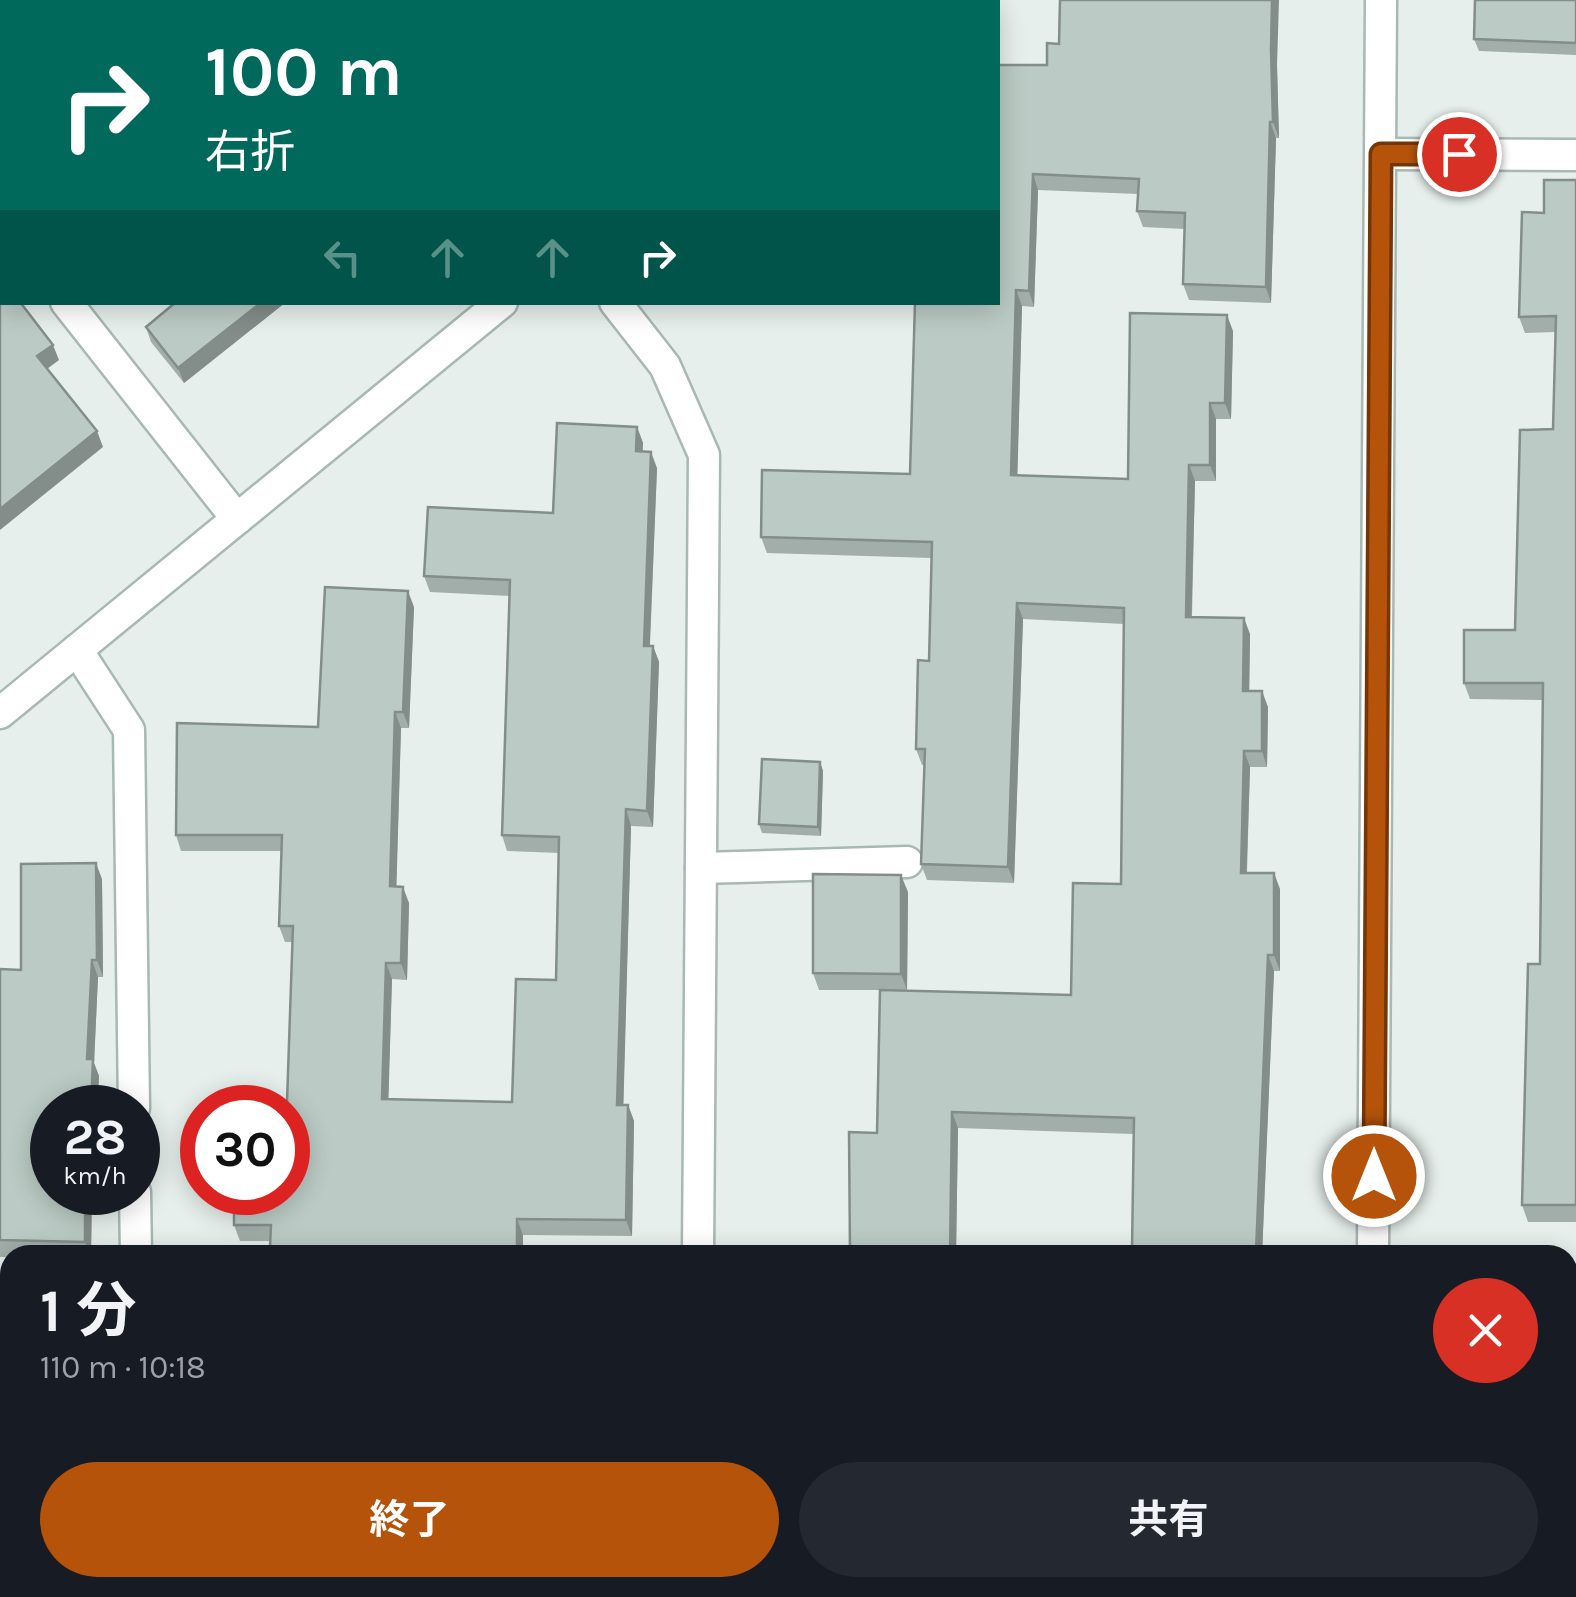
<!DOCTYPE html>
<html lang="ja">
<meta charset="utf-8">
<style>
body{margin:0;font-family:Karla,"Noto Sans JP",sans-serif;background:#242831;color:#f1f3f6;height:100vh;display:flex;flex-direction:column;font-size:38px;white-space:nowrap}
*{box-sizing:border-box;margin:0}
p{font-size:32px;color:#9ea1a6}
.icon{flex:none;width:55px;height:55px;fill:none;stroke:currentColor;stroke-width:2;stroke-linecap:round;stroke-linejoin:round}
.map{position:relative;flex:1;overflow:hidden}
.drawer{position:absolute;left:0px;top:1245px;width:1578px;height:352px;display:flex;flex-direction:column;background:#171b24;border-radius:30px 30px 0 0;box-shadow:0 5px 25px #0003}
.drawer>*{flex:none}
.hud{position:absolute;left:0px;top:0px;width:1000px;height:305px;box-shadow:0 5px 25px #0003;background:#00695c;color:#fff;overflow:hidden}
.speed{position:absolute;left:30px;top:1085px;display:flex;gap:20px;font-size:50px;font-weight:700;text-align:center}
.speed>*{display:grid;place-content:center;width:130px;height:130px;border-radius:50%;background:#171b24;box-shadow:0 5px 25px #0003;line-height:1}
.speed small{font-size:25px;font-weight:400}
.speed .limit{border:15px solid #d22;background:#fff;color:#111}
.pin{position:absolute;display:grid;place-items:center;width:85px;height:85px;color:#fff;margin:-42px;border:5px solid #fff;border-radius:50%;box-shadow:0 2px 10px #0007}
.me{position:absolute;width:110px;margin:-55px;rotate:0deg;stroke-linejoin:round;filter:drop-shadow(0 0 8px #0008)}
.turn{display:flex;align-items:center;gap:35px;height:210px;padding:0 40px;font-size:45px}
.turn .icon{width:130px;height:130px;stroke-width:2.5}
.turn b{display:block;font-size:70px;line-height:85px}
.lanes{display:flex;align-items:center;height:95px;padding:0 40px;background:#0003;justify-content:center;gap:50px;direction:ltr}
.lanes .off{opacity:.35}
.round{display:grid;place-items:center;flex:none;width:105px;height:105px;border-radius:52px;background:#242831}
.head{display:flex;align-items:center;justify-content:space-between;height:170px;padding:0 40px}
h1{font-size:60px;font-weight:700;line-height:75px}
.button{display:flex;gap:20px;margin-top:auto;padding:20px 40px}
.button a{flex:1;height:115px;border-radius:60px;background:#b45309;color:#fff;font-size:40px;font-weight:700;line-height:115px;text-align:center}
.button a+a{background:#242831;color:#f1f3f6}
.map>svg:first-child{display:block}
</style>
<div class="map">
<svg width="1576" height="1597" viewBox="0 0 1576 1597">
<rect width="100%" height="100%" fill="#e6efeb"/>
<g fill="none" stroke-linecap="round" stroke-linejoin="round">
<g stroke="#a8b8b2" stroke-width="35">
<g id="lane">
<polyline points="77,650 129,730 134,1108"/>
<polyline points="701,868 907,862"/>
<polyline points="135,1192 136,1255"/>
</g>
</g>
<g stroke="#a8b8b2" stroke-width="35">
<g id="street">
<polyline points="372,0 374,2"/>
<polyline points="786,2 787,0"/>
<polyline points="1381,154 1576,155"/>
<polyline points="0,219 2,222"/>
<polyline points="66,302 237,519"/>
<polyline points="615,302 665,366 704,455 698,1255"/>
<polyline points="0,713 502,302"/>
<polyline points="1373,1255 1381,0"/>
<polyline points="1568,1286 1576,1286"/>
<polyline points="0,1320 10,1320"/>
<polyline points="695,1597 695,1588"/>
<polyline points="1368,1597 1368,1588"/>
</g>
</g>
<use href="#lane" stroke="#fff" stroke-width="30"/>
<use href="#street" stroke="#fff" stroke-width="30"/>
</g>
<g fill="#a1aea9">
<polygon points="1576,0 1576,55 1479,51 1474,39"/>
<polygon points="998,65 1277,66 1279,138 1276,138 1271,303 1189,300 1183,284 1185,229 1143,227 1137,211 1138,194 1038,190 1034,307 1022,306 1017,475 1128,479 1233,331 1231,419 1216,419 1216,481 1195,481 1192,617 1250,634 1249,691 1268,707 1267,767 1250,767 1247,873 1280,889 1280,971 1274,971 1262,1255 1134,1255 1132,1249 1133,1134 958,1128 956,1255 851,1255 850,1253 877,1133 880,990 819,990 813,973 908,892 907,990 1071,995 1121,884 1124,624 1023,619 1014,883 927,880 921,864 925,765 922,765 916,749 929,661 932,558 767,553 761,537 910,474"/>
<polygon points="1576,180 1576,1222 1528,1222 1522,1205 1540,964 1542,700 1470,699 1464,683 1515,630 1553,429 1555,332 1525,333 1519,317 1544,213"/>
<polygon points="176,302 286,302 184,383 151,342 146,327"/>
<polygon points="637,427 643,443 642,452 657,468 650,646 653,646 659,662 653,827 631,826 623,1105 628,1105 634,1121 632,1236 523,1235 523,1255 273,1255 270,1241 240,1241 234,1225 287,1102 292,942 285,942 279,926 281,851 181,851 176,835 318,727 414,607 409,728 401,728 396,887 409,903 407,980 392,979 388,1099 512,1102 556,980 559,853 507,851 502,835 510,596 430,592 424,576 553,513"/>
<polygon points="820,762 823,771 821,836 762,833 759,824"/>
<polygon points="102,879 103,977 98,977 94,1063 99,1076 52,1108 92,1192 91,1255 10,1255 10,1257 0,1257 0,969 21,970"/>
</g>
<g fill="#838d89">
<polygon points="592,0 622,0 623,1 589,2"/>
<polygon points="1272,0 1279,0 1277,66 1279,138 1273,122 1271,50"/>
<polygon points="1270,122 1276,138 1271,303 1266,287"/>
<polygon points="2,140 2,160 0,153 0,142"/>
<polygon points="1033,174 1038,190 1034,307 1029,291"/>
<polygon points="1016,290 1022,306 1017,491 1011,475"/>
<polygon points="262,302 286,302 184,383 178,368"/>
<polygon points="1227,315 1233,331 1231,419 1225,403"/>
<polygon points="53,345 59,360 43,372 37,356"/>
<polygon points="1210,403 1216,419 1216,481 1210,465"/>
<polygon points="637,427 643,443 642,467 636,451"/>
<polygon points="97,431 103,447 0,530 0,509"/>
<polygon points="651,452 657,468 649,662 644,646"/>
<polygon points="1189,465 1195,481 1191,633 1186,617"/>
<polygon points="408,591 414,607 409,728 403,712"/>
<polygon points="1017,603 1023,619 1014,883 1008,867"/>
<polygon points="1244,618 1250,634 1249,707 1243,691"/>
<polygon points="653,646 659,662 653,827 647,811"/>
<polygon points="1262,691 1268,707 1267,767 1262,751"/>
<polygon points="395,712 401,728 396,902 390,886"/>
<polygon points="1244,751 1250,767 1246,889 1241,873"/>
<polygon points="820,762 823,771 821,836 818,827"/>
<polygon points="626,809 631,826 623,1121 617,1105"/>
<polygon points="96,863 102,879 103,977 97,960"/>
<polygon points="1274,873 1280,889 1280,971 1274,955"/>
<polygon points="901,875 908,892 907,990 901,974"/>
<polygon points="403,887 409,903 407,980 401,963"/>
<polygon points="1268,955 1274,971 1262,1255 1257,1255"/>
<polygon points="92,960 98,977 94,1063 99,1076 98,1108 91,1108 87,1059"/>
<polygon points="386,963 392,979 388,1115 382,1099"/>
<polygon points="628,1105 634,1121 632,1236 626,1220"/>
<polygon points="952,1112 958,1128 956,1255 950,1254"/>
<polygon points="85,1192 92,1192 91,1255 89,1255 85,1242"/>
<polygon points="517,1219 523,1235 523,1255 517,1255"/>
<polygon points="641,1588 647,1588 646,1597 641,1597"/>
<polygon points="885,1588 891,1588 890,1597 884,1597"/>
<rect x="1256" y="1588" width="6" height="9"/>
</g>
<g fill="#bbcac4" stroke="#838d89" stroke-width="2.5">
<polygon points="0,0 100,0 102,2 2,2 2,140 0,142"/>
<polygon points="232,0 292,0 294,2 229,2"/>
<polygon points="542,0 592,0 589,2 544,2"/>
<polygon points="1060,0 1272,0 1271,50 1273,122 1270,122 1266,287 1183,284 1185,213 1137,211 1139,179 1033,174 1029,291 1016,290 1011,475 1128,479 1130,313 1227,315 1225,403 1210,403 1210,465 1189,465 1186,617 1244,618 1243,691 1262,691 1262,751 1244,751 1241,873 1274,873 1274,955 1268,955 1256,1253 1132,1249 1134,1118 952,1112 950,1254 850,1253 849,1132 877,1133 880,990 1071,995 1073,883 1121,884 1124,608 1017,603 1008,867 921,864 925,749 916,749 918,660 929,661 932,542 761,537 762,470 910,474 915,302 998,302 998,65 1047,65 1047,43 1059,44"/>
<polygon points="1475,0 1576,0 1576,43 1474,39"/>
<polygon points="1544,180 1576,180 1576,1205 1522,1205 1528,964 1540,964 1543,683 1464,683 1464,630 1515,630 1520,430 1553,429 1556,316 1519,317 1522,212 1544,213"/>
<polygon points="0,278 2,281 2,302 20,302 53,345 37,356 97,431 0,509"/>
<polygon points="176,302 262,302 178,368 146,327"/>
<polygon points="557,423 637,427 636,451 651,452 644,646 653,646 647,811 626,809 617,1105 628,1105 626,1220 517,1219 517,1255 270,1247 271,1225 234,1225 234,1192 288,1192 288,1108 236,1108 236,1101 287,1102 293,926 279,926 282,835 176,835 177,723 318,727 325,587 408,591 403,712 395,712 390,886 403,887 401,963 386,963 382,1099 512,1102 516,979 556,980 559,837 502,835 510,580 424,576 428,507 553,513"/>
<polygon points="762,759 820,762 818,827 759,824"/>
<polygon points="96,863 97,960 92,960 87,1059 93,1059 91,1108 52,1108 52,1192 85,1192 85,1242 0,1240 0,969 21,970 21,864"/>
<polygon points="813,874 901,875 901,974 813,973"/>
<polygon points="1568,1334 1576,1334 1576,1597 1455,1597 1455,1588 1568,1588"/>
<polygon points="0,1575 10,1575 10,1588 641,1588 641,1597 0,1597"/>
<polygon points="818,1588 885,1588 884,1597 818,1597"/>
<rect x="1055" y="1588" width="201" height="9"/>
</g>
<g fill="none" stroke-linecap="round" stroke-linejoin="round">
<g stroke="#753606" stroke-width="25">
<polyline id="route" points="1374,1176 1381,154 1459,154"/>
</g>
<use href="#route" stroke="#b45309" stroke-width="18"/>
</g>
</svg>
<div class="speed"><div>28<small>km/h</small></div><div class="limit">30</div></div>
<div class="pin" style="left:1459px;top:154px;background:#d93025"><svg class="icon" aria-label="arrive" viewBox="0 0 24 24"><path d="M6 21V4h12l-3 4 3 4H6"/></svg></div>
<svg class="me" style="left:1374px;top:1176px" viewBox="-20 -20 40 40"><circle r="17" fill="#b45309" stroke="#fff" stroke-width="3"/><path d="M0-11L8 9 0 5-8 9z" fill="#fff"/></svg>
<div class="hud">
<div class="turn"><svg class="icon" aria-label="right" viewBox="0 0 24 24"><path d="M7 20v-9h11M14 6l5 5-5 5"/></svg><div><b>100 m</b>右折</div></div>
<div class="lanes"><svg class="icon off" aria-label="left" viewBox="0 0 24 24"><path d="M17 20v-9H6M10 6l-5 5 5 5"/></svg><svg class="icon off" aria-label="ahead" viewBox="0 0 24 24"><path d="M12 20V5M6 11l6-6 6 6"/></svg><svg class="icon off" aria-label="ahead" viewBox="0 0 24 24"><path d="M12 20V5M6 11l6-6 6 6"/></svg><svg class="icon" aria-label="right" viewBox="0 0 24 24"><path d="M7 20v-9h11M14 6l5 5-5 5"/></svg></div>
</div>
<section class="drawer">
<div class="head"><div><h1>1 分</h1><p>110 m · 10:18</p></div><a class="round" style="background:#d93025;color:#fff"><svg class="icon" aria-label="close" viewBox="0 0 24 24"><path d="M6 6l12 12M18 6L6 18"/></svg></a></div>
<div class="button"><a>終了</a><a>共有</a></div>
</section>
</div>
